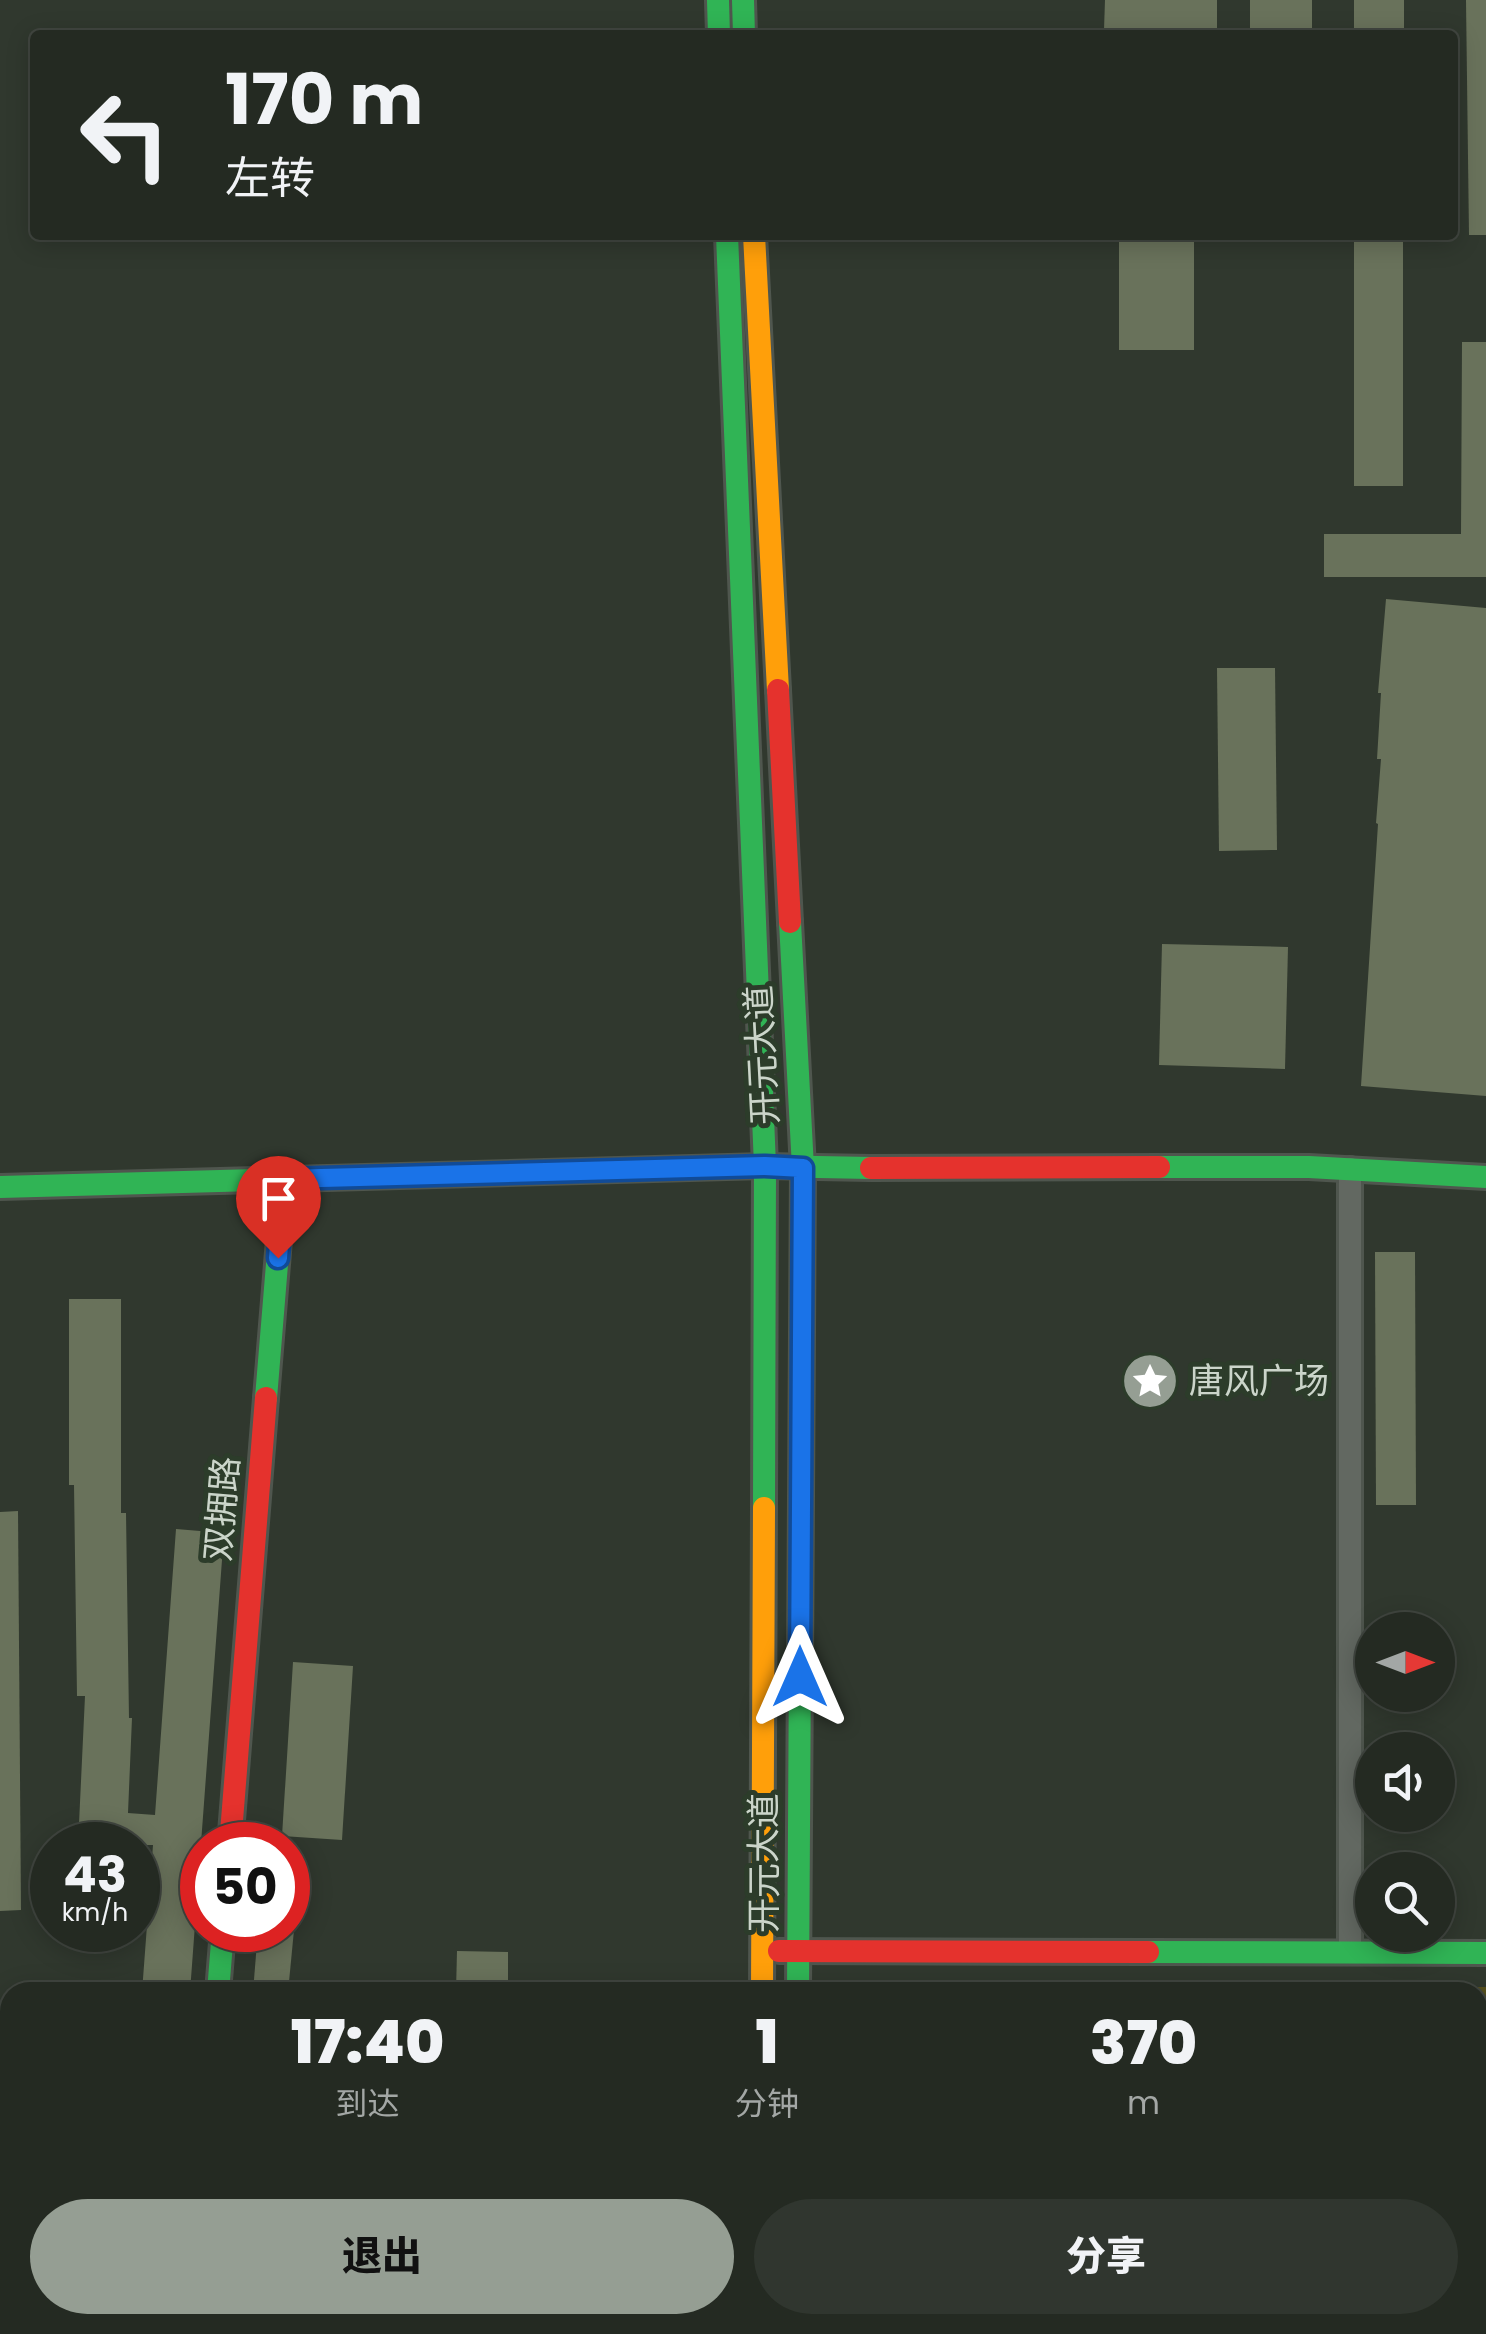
<!DOCTYPE html>
<html lang="zh">
<meta charset="utf-8">
<style>
body{margin:0;font-family:Poppins,"Noto Sans SC",sans-serif;background:#30362f;color:#f1f3f6;height:100vh;display:flex;flex-direction:column;font-size:38px;white-space:nowrap}
*{box-sizing:border-box;margin:0}
p{font-size:32px;color:#a3a7a5}
.icon{flex:none;width:55px;height:55px;fill:none;stroke:currentColor;stroke-width:2;stroke-linecap:round;stroke-linejoin:round}
.map{position:relative;flex:1;overflow:hidden}
.side{position:absolute;left:0px;top:1982px;width:1488px;height:352px;display:flex;flex-direction:column;background:#242a22;border-radius:30px 30px 0 0;box-shadow:0 5px 25px #0003,0 0 0 2px #414640}
.side>*{flex:none}
.hud{position:absolute;left:30px;top:30px;width:1428px;height:210px;border-radius:10px;box-shadow:0 5px 25px #0003,0 0 0 2px #414640;background:#242a22;color:#f1f3f6;overflow:hidden}
.needle{width:65px;rotate:90deg}
.fabs{position:absolute;left:1355px;top:1612px;display:grid;gap:20px}
.fabs a{display:grid;place-items:center;width:100px;height:100px;border-radius:50%;background:#242a22;box-shadow:0 5px 25px #0003,0 0 0 2px #414640;font-size:50px}
.speed{position:absolute;left:30px;top:1822px;display:flex;gap:20px;font-size:50px;font-weight:700;text-align:center}
.speed>*{display:grid;place-content:center;width:130px;height:130px;border-radius:50%;background:#242a22;box-shadow:0 5px 25px #0003,0 0 0 2px #414640;line-height:1}
.speed small{font-size:25px;font-weight:400}
.speed .limit{border:15px solid #d22;background:#fff;color:#111}
.pin{position:absolute;display:grid;place-items:center;width:85px;height:85px;color:#fff;margin:-102px -42px;border-radius:50% 50% 50% 0;rotate:-45deg;box-shadow:0 0 10px #0007}
.pin .icon{rotate:45deg}
.me{position:absolute;width:110px;margin:-55px;rotate:0deg;stroke-linejoin:round;filter:drop-shadow(0 0 8px #0008)}
.turn{display:flex;align-items:center;gap:35px;height:210px;padding:0 30px;font-size:45px}
.turn .icon{width:130px;height:130px;stroke-width:2.5}
.turn b{display:block;font-size:70px;line-height:85px}
.eta{display:flex;justify-content:space-evenly;align-items:center;height:170px;text-align:center}
.eta b{font-size:60px;font-weight:800;line-height:70px}
.action{display:flex;gap:20px;margin-top:auto;padding:20px 30px}
.action a{flex:1;height:115px;border-radius:60px;background:#959e93;color:#111;font-size:40px;font-weight:800;line-height:115px;text-align:center}
.action a+a{background:#30362f;color:#f1f3f6}
.map>svg:first-child{display:block}
</style>
<div class="map">
<svg width="1486" height="2334" viewBox="0 0 1486 2334">
<rect width="100%" height="100%" fill="#30382e"/>
<polygon fill="#55501d" points="940,1987 1486,1987 1486,2334 889,2334 889,2325 1478,2325 1478,1992 940,1992"/>
<g fill="#69725b">
<polygon points="1105,0 1217,0 1217,31 1104,30"/>
<rect x="1250" y="0" width="62" height="35"/>
<rect x="1354" y="0" width="50" height="35"/>
<polygon points="1466,0 1486,0 1486,235 1469,235"/>
<rect x="1119" y="235" width="75" height="115"/>
<rect x="1354" y="235" width="49" height="251"/>
<polygon points="1462,342 1486,342 1486,577 1324,577 1324,534 1461,534"/>
<polygon points="1386,599 1486,608 1486,1096 1361,1086 1378,824 1376,823 1381,759 1377,759 1381,693 1378,693"/>
<polygon points="1217,668 1275,668 1277,850 1219,851"/>
<polygon points="1162,944 1288,947 1285,1069 1159,1065"/>
<polygon points="1375,1252 1415,1252 1416,1505 1376,1505"/>
<polygon points="69,1299 121,1299 121,1513 126,1513 129,1718 132,1718 128,1813 155,1815 176,1529 224,1533 190,1992 142,1992 153,1845 78,1845 85,1696 77,1696 74,1485 69,1485"/>
<polygon points="18,1511 21,1910 0,1911 0,1512"/>
<polygon points="293,1662 353,1666 342,1840 282,1836"/>
<polygon points="258,1930 294,1930 288,1992 253,1992"/>
<polygon points="457,1951 508,1952 508,1992 456,1992"/>
</g>
<g fill="none" stroke-linecap="round" stroke-linejoin="round">
<g stroke="#4f564e" stroke-width="28">
<polyline id="street" points="1350,1169 1350,1952"/>
</g>
<g stroke="#4f564e" stroke-width="28">
<g id="fast">
<polyline points="718,0 719,35"/>
<polyline points="743,0 744,35"/>
<polyline points="727,235 765,1166 764,1508"/>
<polyline points="790,922 803,1168 798,1992"/>
<polyline points="1159,1167 1309,1167 1486,1177"/>
<polyline points="0,1187 765,1166 871,1168"/>
<polyline points="266,1398 284,1179"/>
<polyline points="1148,1952 1486,1953"/>
<polyline points="218,1992 223,1930"/>
<polyline points="760,2325 760,2334"/>
<polyline points="190,2334 191,2325"/>
</g>
</g>
<g stroke="#4f564e" stroke-width="28">
<g id="slow">
<polyline points="754,235 778,690"/>
<polyline points="762,1992 764,1508"/>
<polyline points="796,2325 796,2334"/>
</g>
</g>
<g stroke="#4f564e" stroke-width="28">
<g id="jam">
<polyline points="778,690 790,922"/>
<polyline points="871,1168 1159,1167"/>
<polyline points="230,1845 266,1398"/>
<polyline points="779,1951 1148,1952"/>
</g>
</g>
<use href="#street" stroke="#626861" stroke-width="22"/>
<use href="#fast" stroke="#30b455" stroke-width="22"/>
<use href="#slow" stroke="#ff9f0a" stroke-width="22"/>
<use href="#jam" stroke="#e5322d" stroke-width="22"/>
</g>
<g fill="none" stroke-linecap="round" stroke-linejoin="round">
<g stroke="#114b97" stroke-width="25">
<polyline id="route" points="278,1258 284,1179 765,1166 803,1168 800,1677"/>
</g>
<use href="#route" stroke="#1a73e8" stroke-width="18"/>
</g>
<defs>
<g id="sight-disc" transform="scale(2.875)"><circle r="9.5" fill="#959e93" stroke="#2c3c2a"/><path d="M0-6L1.8-2.2L6-1.7L2.9 1.2L3.7 5.4L0 3.3L-3.7 5.4L-2.9 1.2L-6-1.7L-1.8-2.2Z" fill="#fff"/></g>
</defs>
<g fill-rule="evenodd">
<use href="#sight-disc" x="1150" y="1381"/>
</g>
<g text-anchor="middle" stroke-width="10" stroke-linejoin="round" paint-order="stroke">
<g font-size="35" fill="#cbd5ca" stroke="#2c3c2a">
<text transform="translate(762 1055) rotate(-93)" y="12">开元大道</text>
<text transform="translate(222 1509) rotate(-85)" y="12">双拥路</text>
<text transform="translate(764 1863) rotate(-90)" y="12">开元大道</text>
</g>
<g font-size="35" fill="#cbd5ca" stroke="#2c3c2a" text-anchor="start">
<text x="1189" y="1393">唐风广场</text>
</g>
</g>
</svg>
<div class="fabs">
<a><svg class="needle" viewBox="-14 -14 28 28"><path d="M0-13l5 13h-10z" fill="#e53935"/><path d="M0 13l5-13h-10z" fill="#a3a7a5"/></svg></a>
<a><svg class="icon" aria-label="sound" viewBox="0 0 24 24"><path d="M4 9h4l5-4v14l-5-4H4zM17 9q2 3 0 6"/></svg></a>
<a><svg class="icon" aria-label="search" viewBox="0 0 24 24"><circle cx="10" cy="10" r="6"/><path d="M15 15l6 6"/></svg></a>
</div>
<div class="speed"><div>43<small>km/h</small></div><div class="limit">50</div></div>
<div class="pin" style="left:278px;top:1258px;background:#d93025"><svg class="icon" aria-label="arrive" viewBox="0 0 24 24"><path d="M6 21V4h12l-3 4 3 4H6"/></svg></div>
<svg class="me" style="left:800px;top:1677px" viewBox="-20 -20 40 40"><path d="M0-17L14 15 0 8-14 15z" fill="#1a73e8" stroke="#fff" stroke-width="4"/></svg>
<div class="hud">
<div class="turn"><svg class="icon" aria-label="left" viewBox="0 0 24 24"><path d="M17 20v-9H6M10 6l-5 5 5 5"/></svg><div><b>170 m</b>左转</div></div>
</div>
<section class="side">
<div class="eta">
<div><b>17:40</b><p>到达</p></div>
<div><b>1</b><p>分钟</p></div>
<div><b>370</b><p>m</p></div>
</div>
<div class="action"><a>退出</a><a>分享</a></div>
</section>
</div>
